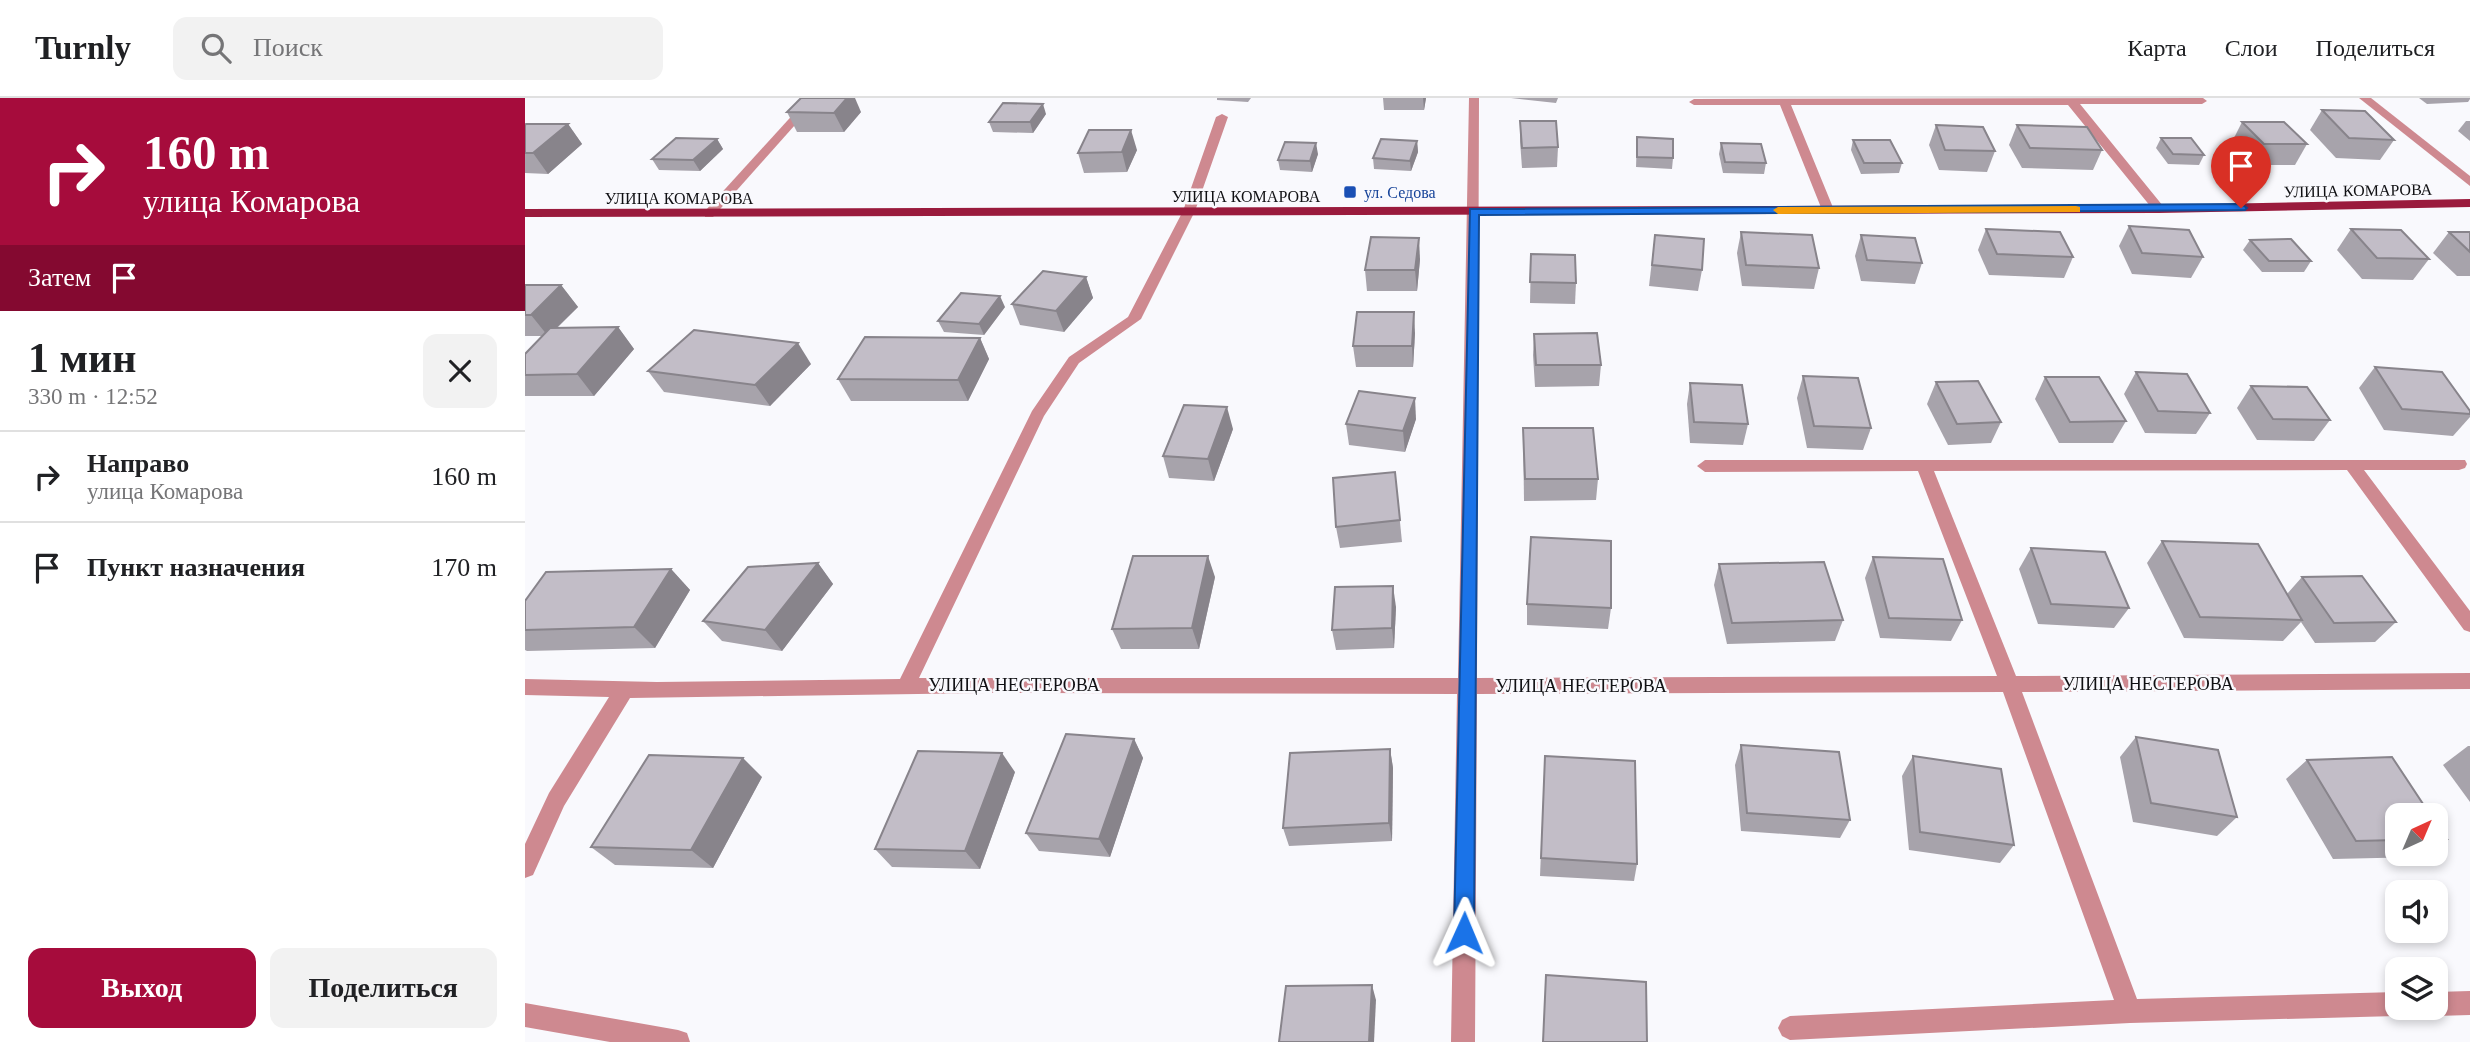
<!DOCTYPE html>
<html lang="ru">
<meta charset="utf-8">
<style>
body{margin:0;font-family:Georgia,serif;background:#f2f2f2;color:#202124;height:100vh;display:flex;flex-direction:column;font-size:26px;white-space:nowrap}
*{box-sizing:border-box;margin:0}
p{font-size:23px;color:#757577}
.icon{flex:none;width:38px;height:38px;fill:none;stroke:currentColor;stroke-width:2;stroke-linecap:round;stroke-linejoin:round}
.map{position:relative;flex:1;overflow:hidden}
.drawer{display:flex;flex-direction:column;background:#fff;width:525px}
.drawer>*{flex:none}
.hud{background:#a60c3c;color:#fff;overflow:hidden}
.needle{width:46px;rotate:44deg}
.tools{position:absolute;left:1860px;top:705px;display:grid;gap:14px}
.tools a{display:grid;place-items:center;width:63px;height:63px;border-radius:14px;background:#fff;box-shadow:0 4px 10px #0003;font-size:35px}
.pin{position:absolute;display:grid;place-items:center;width:60px;height:60px;color:#fff;margin:-72px -30px;border-radius:50% 50% 50% 0;rotate:-45deg;box-shadow:0 0 7px #0007}
.pin .icon{rotate:45deg}
.me{position:absolute;width:77px;margin:-38px;rotate:1deg;stroke-linejoin:round;filter:drop-shadow(0 0 5px #0008)}
.turn{display:flex;align-items:center;gap:24px;height:147px;padding:0 28px;font-size:32px}
.turn .icon{width:91px;height:91px;stroke-width:2.5}
.turn b{display:block;font-size:49px;line-height:60px}
.then{display:flex;align-items:center;height:66px;padding:0 28px;background:#0003;gap:14px;font-size:26px}
.round{display:grid;place-items:center;flex:none;width:74px;height:74px;border-radius:14px;background:#f2f2f2}
.head{display:flex;align-items:center;justify-content:space-between;height:119px;padding:0 28px}
h1{font-size:42px;font-weight:700;line-height:52px}
.cta{display:flex;gap:14px;margin-top:auto;padding:14px 28px}
.cta a{flex:1;height:80px;border-radius:14px;background:#a60c3c;color:#fff;font-size:28px;font-weight:700;line-height:80px;text-align:center}
.cta a+a{background:#f2f2f2;color:#202124}
ul{padding:0;list-style:none}
li{display:flex;align-items:center;gap:21px;height:91px;padding:0 28px;border-top:2px solid #e0e0e0}
li div{flex:1}
li b{display:block;font-size:26px}
li em{font-style:normal}
header{display:flex;align-items:center;gap:42px;box-sizing:border-box;height:98px;padding:0 35px;background:#fff;border-bottom:2px solid #e0e0e0}
header strong{font-size:33px}
nav{display:flex;gap:38px;margin-inline-start:auto;font-size:24px}
.search{width:490px;height:63px;background:#f2f2f2;display:flex;align-items:center;gap:18px;box-sizing:border-box;padding:0 24px;border-radius:14px;color:#757577;font-size:26px}
main{display:flex;flex:1;min-height:0}
.map>svg:first-child{display:block}
</style>
<header>
<strong>Turnly</strong>
<div class="search"><svg class="icon" aria-label="search" viewBox="0 0 24 24"><circle cx="10" cy="10" r="6"/><path d="M15 15l6 6"/></svg>Поиск</div>
<nav><a>Карта</a><a>Слои</a><a>Поделиться</a></nav>
</header>
<main>
<section class="drawer">
<div class="hud">
<div class="turn"><svg class="icon" aria-label="right" viewBox="0 0 24 24"><path d="M7 20v-9h11M14 6l5 5-5 5"/></svg><div><b>160 m</b>улица Комарова</div></div>
<div class="then">Затем<svg class="icon" aria-label="arrive" viewBox="0 0 24 24"><path d="M6 21V4h12l-3 4 3 4H6"/></svg></div>
</div>
<div class="head"><div><h1>1 мин</h1><p>330 m · 12:52</p></div><a class="round"><svg class="icon" aria-label="close" viewBox="0 0 24 24"><path d="M6 6l12 12M18 6L6 18"/></svg></a></div>
<ul>
<li><svg class="icon" aria-label="right" viewBox="0 0 24 24"><path d="M7 20v-9h11M14 6l5 5-5 5"/></svg><div><b>Направо</b><p>улица Комарова</p></div><em>160 m</em></li>
<li><svg class="icon" aria-label="arrive" viewBox="0 0 24 24"><path d="M6 21V4h12l-3 4 3 4H6"/></svg><div><b>Пункт назначения</b></div><em>170 m</em></li>
</ul>
<div class="cta"><a>Выход</a><a>Поделиться</a></div>
</section>
<div class="map">
<svg width="1945" height="944" viewBox="0 0 1945 944">
<rect width="100%" height="100%" fill="#f9f9fd"/>
<g fill="none" stroke-linecap="round" stroke-linejoin="round">
<g fill="#ce8990" fill-rule="evenodd">
<polygon points="283,0 294,0 188,119 180,119 180,113"/>
<polygon points="944,0 954,0 952,580 1472,578 1393,373 1180,374 1172,368 1180,362 1940,362 1942,366 1940,370 1934,372 1839,372 1945,513 1945,534 1939,532 1822,372 1409,373 1491,578 1945,575 1945,591 1497,594 1612,901 1872,894 1872,910 1882,910 1880,914 1872,918 1605,925 1265,942 1257,938 1253,930 1257,922 1265,918 1589,902 1478,594 952,596 950,944 926,944 932,596 462,595 105,600 39,708 8,777 0,780 0,746 24,695 84,599 0,597 0,581 132,584 375,581 507,313 544,259 603,219 658,113 691,19 697,16 703,19 670,113 616,221 554,265 519,318 394,580 933,580"/>
<polygon points="1678,0 1682,3 1677,6 1555,6 1638,108 1638,114 1630,114 1543,7 1266,7 1309,112 1303,116 1297,112 1255,7 1169,7 1164,4 1169,1"/>
<polygon points="1834,0 1846,0 1945,78 1945,88"/>
<polygon points="1945,893 1945,917 1911,918 1903,914 1901,910 1911,910 1911,894"/>
<polygon points="0,905 153,932 162,935 165,944 85,944 0,929"/>
</g>
<polygon fill="#9a1b3d" fill-rule="evenodd" points="1945,101 1945,109 1634,115 0,119 0,111 1634,107"/>
</g>
<g fill="#a7a3ab">
<polygon points="692,0 726,0 723,4 692,2"/>
<polygon points="858,0 901,0 899,12 859,12"/>
<polygon points="986,0 1033,0 1031,5"/>
<polygon points="1894,0 1945,0 1945,1 1943,4 1902,6"/>
<polygon points="1797,12 1869,42 1855,62 1811,60 1785,32"/>
<polygon points="262,14 336,14 319,34 272,34"/>
<polygon points="521,16 508,35 468,34 464,24"/>
<polygon points="995,23 1033,49 1032,69 997,70 995,43"/>
<polygon points="1941,23 1945,23 1945,43 1933,33"/>
<polygon points="1717,24 1782,46 1770,67 1728,67 1707,44"/>
<polygon points="43,26 57,46 23,76 0,75 0,27"/>
<polygon points="1411,27 1470,53 1462,74 1414,72 1404,47"/>
<polygon points="1492,27 1577,52 1568,72 1497,70 1484,47"/>
<polygon points="1112,39 1148,60 1147,71 1111,69"/>
<polygon points="1636,40 1679,57 1674,67 1643,66 1631,50"/>
<polygon points="192,41 198,51 175,73 134,72 127,61"/>
<polygon points="1328,42 1377,65 1374,75 1336,76 1326,52"/>
<polygon points="892,43 893,54 886,73 849,71 848,60"/>
<polygon points="1196,45 1241,65 1239,76 1198,75 1194,56"/>
<polygon points="612,52 602,74 559,75 553,55"/>
<polygon points="793,56 787,74 755,72 753,62"/>
<polygon points="1604,128 1678,159 1666,180 1607,176 1594,148"/>
<polygon points="1461,131 1548,159 1539,180 1464,177 1453,152"/>
<polygon points="1826,131 1904,161 1888,182 1837,181 1812,152"/>
<polygon points="1216,134 1294,170 1289,191 1217,188 1212,155"/>
<polygon points="1924,134 1945,134 1945,178 1932,178 1908,155"/>
<polygon points="1130,137 1177,172 1173,193 1124,188"/>
<polygon points="1336,137 1397,165 1390,186 1336,183 1330,158"/>
<polygon points="1725,142 1786,163 1779,174 1737,174 1718,152"/>
<polygon points="1006,156 1051,185 1050,206 1005,205"/>
<polygon points="895,161 892,193 842,193 840,172"/>
<polygon points="561,179 568,200 539,234 495,227 487,206"/>
<polygon points="0,187 36,187 53,209 32,230 93,229 109,251 69,298 0,298 0,256 17,238 0,238"/>
<polygon points="480,209 459,237 419,234 413,223"/>
<polygon points="890,235 888,269 831,269 828,248"/>
<polygon points="1009,236 1076,267 1074,288 1010,289 1008,257"/>
<polygon points="455,240 464,261 443,303 326,303 313,281"/>
<polygon points="286,266 245,308 139,294 123,273"/>
<polygon points="1850,269 1945,313 1945,319 1928,338 1859,332 1834,290"/>
<polygon points="1611,274 1685,315 1671,336 1620,335 1599,296"/>
<polygon points="1278,278 1346,330 1338,352 1282,350 1272,300"/>
<polygon points="1520,279 1601,323 1588,345 1534,345 1510,301"/>
<polygon points="1411,284 1476,324 1466,345 1423,347 1402,306"/>
<polygon points="1165,285 1223,326 1218,347 1165,345 1162,306"/>
<polygon points="1726,288 1805,322 1789,343 1732,342 1712,310"/>
<polygon points="891,321 880,354 824,347 821,326"/>
<polygon points="998,330 1073,381 1071,402 999,403"/>
<polygon points="708,331 689,383 644,380 638,358"/>
<polygon points="870,374 877,444 815,450 811,429"/>
<polygon points="1637,443 1762,496 1777,479 1871,524 1850,544 1790,545 1776,524 1758,543 1659,540 1622,465"/>
<polygon points="1506,450 1604,510 1589,530 1513,526 1494,471"/>
<polygon points="1348,459 1437,522 1426,543 1355,540 1340,480"/>
<polygon points="293,465 308,486 257,553 197,543 178,523"/>
<polygon points="1194,466 1318,522 1310,543 1202,546 1189,487"/>
<polygon points="146,471 165,492 130,550 2,553 0,552 0,503"/>
<polygon points="690,479 674,551 596,551 587,531"/>
<polygon points="1002,506 1086,510 1083,531 1002,527"/>
<polygon points="871,509 869,550 811,552 807,532"/>
<polygon points="1611,639 1712,719 1692,738 1608,724 1595,659"/>
<polygon points="609,641 618,660 585,759 514,753 501,735"/>
<polygon points="1216,647 1325,722 1315,740 1216,733 1210,667"/>
<polygon points="1943,648 1945,648 1945,704 1918,667"/>
<polygon points="865,651 868,670 867,743 764,748 758,730"/>
<polygon points="1388,658 1489,747 1475,765 1384,752 1377,678"/>
<polygon points="1782,662 1872,718 1872,756 1900,756 1896,759 1808,761 1761,681"/>
<polygon points="490,674 455,771 367,769 350,751"/>
<polygon points="1019,677 1112,766 1109,783 1015,778"/>
<polygon points="237,679 188,770 90,767 66,749"/>
<polygon points="1911,725 1922,741 1911,748"/>
</g>
<g fill="#88848b">
<polygon points="322,0 330,0 336,14 319,34 309,15"/>
<polygon points="898,0 901,0 899,12"/>
<polygon points="518,6 521,16 508,35 505,24"/>
<polygon points="43,26 57,46 23,76 8,55"/>
<polygon points="606,32 612,52 602,74 597,54"/>
<polygon points="192,41 198,51 175,73 168,62"/>
<polygon points="892,43 893,54 886,73 885,63"/>
<polygon points="791,45 793,56 787,74 785,63"/>
<polygon points="894,140 895,161 892,193 890,172"/>
<polygon points="561,179 568,200 539,234 531,213"/>
<polygon points="36,187 53,209 23,238 6,217"/>
<polygon points="475,198 480,209 459,237 454,226"/>
<polygon points="889,214 890,235 888,269 887,248"/>
<polygon points="93,229 109,251 69,298 52,276"/>
<polygon points="455,240 464,261 443,303 433,282"/>
<polygon points="273,245 286,266 245,308 230,287"/>
<polygon points="890,300 891,321 880,354 878,333"/>
<polygon points="702,309 708,331 689,383 683,361"/>
<polygon points="683,458 690,479 674,551 667,530"/>
<polygon points="293,465 308,486 257,553 240,532"/>
<polygon points="146,471 165,492 130,550 109,529"/>
<polygon points="868,488 871,509 869,550 867,530"/>
<polygon points="609,641 618,660 585,759 574,741"/>
<polygon points="865,651 868,670 867,743 864,725"/>
<polygon points="477,655 490,674 455,771 440,753"/>
<polygon points="218,660 237,679 188,770 166,752"/>
<polygon points="847,887 851,902 849,944 844,944"/>
</g>
<g fill="#c2bdc7" stroke="#88848b" stroke-width="2">
<polygon points="276,0 322,0 309,15 262,14"/>
<polygon points="478,5 518,6 505,24 464,24"/>
<polygon points="1797,12 1840,13 1869,42 1824,40"/>
<polygon points="995,23 1031,23 1033,49 997,50"/>
<polygon points="1717,24 1759,24 1782,46 1739,46"/>
<polygon points="1,26 43,26 8,55 0,55 0,27"/>
<polygon points="1411,27 1458,29 1470,53 1420,52"/>
<polygon points="1492,27 1562,29 1577,52 1505,50"/>
<polygon points="564,32 606,32 597,54 553,55"/>
<polygon points="1112,39 1148,41 1148,60 1112,59"/>
<polygon points="151,40 192,41 168,62 127,61"/>
<polygon points="1636,40 1666,40 1679,57 1648,56"/>
<polygon points="856,41 892,43 885,63 848,60"/>
<polygon points="1328,42 1365,42 1377,65 1339,65"/>
<polygon points="760,44 791,45 785,63 753,62"/>
<polygon points="1196,45 1236,46 1241,65 1200,64"/>
<polygon points="1604,128 1664,132 1678,159 1617,155"/>
<polygon points="1461,131 1535,134 1548,159 1472,156"/>
<polygon points="1826,131 1876,132 1904,161 1852,160"/>
<polygon points="1216,134 1287,137 1294,170 1221,167"/>
<polygon points="1924,134 1945,134 1945,154"/>
<polygon points="1130,137 1179,141 1177,172 1127,167"/>
<polygon points="1336,137 1390,140 1397,165 1342,162"/>
<polygon points="846,139 894,140 890,172 840,172"/>
<polygon points="1766,141 1786,163 1744,163 1725,142"/>
<polygon points="1006,156 1050,157 1051,185 1005,184"/>
<polygon points="518,173 561,179 531,213 487,206"/>
<polygon points="0,187 36,187 6,217 0,217"/>
<polygon points="436,195 475,198 454,226 413,223"/>
<polygon points="832,214 889,214 887,248 828,248"/>
<polygon points="93,229 52,276 0,277 0,256 25,230"/>
<polygon points="169,232 273,245 230,287 123,273"/>
<polygon points="1072,235 1076,267 1011,267 1009,236"/>
<polygon points="340,239 455,240 433,282 313,281"/>
<polygon points="1850,269 1917,274 1945,313 1945,316 1877,311"/>
<polygon points="1611,274 1662,276 1685,315 1633,313"/>
<polygon points="1278,278 1333,280 1346,330 1289,328"/>
<polygon points="1520,279 1574,279 1601,323 1545,324"/>
<polygon points="1453,283 1476,324 1432,326 1411,284"/>
<polygon points="1165,285 1217,287 1223,326 1169,324"/>
<polygon points="1726,288 1782,289 1805,322 1748,321"/>
<polygon points="834,293 890,300 878,333 821,326"/>
<polygon points="659,307 702,309 683,361 638,358"/>
<polygon points="998,330 1068,330 1073,381 1000,381"/>
<polygon points="870,374 875,422 811,429 808,380"/>
<polygon points="1006,439 1086,443 1086,510 1002,506"/>
<polygon points="1637,443 1733,446 1777,522 1675,519"/>
<polygon points="1506,450 1580,454 1604,510 1526,506"/>
<polygon points="608,458 683,458 667,530 587,531"/>
<polygon points="1348,459 1418,461 1437,522 1364,520"/>
<polygon points="1299,464 1318,522 1207,525 1194,466"/>
<polygon points="293,465 240,532 178,523 223,469"/>
<polygon points="146,471 109,529 0,532 0,503 21,474"/>
<polygon points="1837,478 1871,524 1809,525 1777,479"/>
<polygon points="868,488 867,530 807,532 810,489"/>
<polygon points="541,636 609,641 574,741 501,735"/>
<polygon points="1611,639 1693,652 1712,719 1626,705"/>
<polygon points="1216,647 1314,654 1325,722 1222,715"/>
<polygon points="865,651 864,725 758,730 765,655"/>
<polygon points="393,653 477,655 440,753 350,751"/>
<polygon points="124,657 218,660 166,752 66,749"/>
<polygon points="1020,658 1110,663 1112,766 1016,760"/>
<polygon points="1388,658 1476,671 1489,747 1395,734"/>
<polygon points="1867,659 1906,718 1872,718 1872,742 1831,743 1782,662"/>
<polygon points="1911,725 1922,741 1911,741"/>
<polygon points="1021,877 1121,884 1122,944 1018,944"/>
<polygon points="847,887 844,944 754,944 761,888"/>
</g>
<polygon fill="#1a73e8" stroke="#114b97" stroke-width="2" points="1716,106 1722,110 1720,112 954,117 949,835 946,842 939,845 932,842 929,835 945,111"/>
<polygon fill="#f59e0b" points="1551,108 1555,109 1555,114 1253,116 1248,112 1253,109"/>
<rect fill="#1a4fb4" stroke="#f9f9fd" stroke-width="2.5" x="818" y="87" width="14" height="14" rx="3.5"/>
<g text-anchor="middle" stroke-width="5" stroke-linejoin="round" paint-order="stroke">
<g font-size="16" fill="#101013" stroke="#f9f9fd">
<text transform="translate(1833 92) rotate(-1)" y="6">УЛИЦА КОМАРОВА</text>
<text x="721" y="104">УЛИЦА КОМАРОВА</text>
<text x="154" y="106">УЛИЦА КОМАРОВА</text>
</g>
<g font-size="16" fill="#164399" stroke="#f9f9fd" text-anchor="start">
<text x="839" y="100">ул. Седова</text>
</g>
<g font-size="18" fill="#101013" stroke="#f9f9fd">
<text x="1623" y="592">УЛИЦА НЕСТЕРОВА</text>
<text x="489" y="593">УЛИЦА НЕСТЕРОВА</text>
<text x="1056" y="594">УЛИЦА НЕСТЕРОВА</text>
</g>
</g>
</svg>
<div class="tools">
<a><svg class="needle" viewBox="-14 -14 28 28"><path d="M0-13l5 13h-10z" fill="#e53935"/><path d="M0 13l5-13h-10z" fill="#757577"/></svg></a>
<a><svg class="icon" aria-label="sound" viewBox="0 0 24 24"><path d="M4 9h4l5-4v14l-5-4H4zM17 9q2 3 0 6"/></svg></a>
<a><svg class="icon" aria-label="layers" viewBox="0 0 24 24"><path d="M12 4l9 5-9 5-9-5zM3 14l9 5 9-5"/></svg></a>
</div>
<div class="pin" style="left:1716px;top:110px;background:#d93025"><svg class="icon" aria-label="arrive" viewBox="0 0 24 24"><path d="M6 21V4h12l-3 4 3 4H6"/></svg></div>
<svg class="me" style="left:939px;top:835px" viewBox="-20 -20 40 40"><path d="M0-17L14 15 0 8-14 15z" fill="#1a73e8" stroke="#fff" stroke-width="4"/></svg>
</div>
</main>
